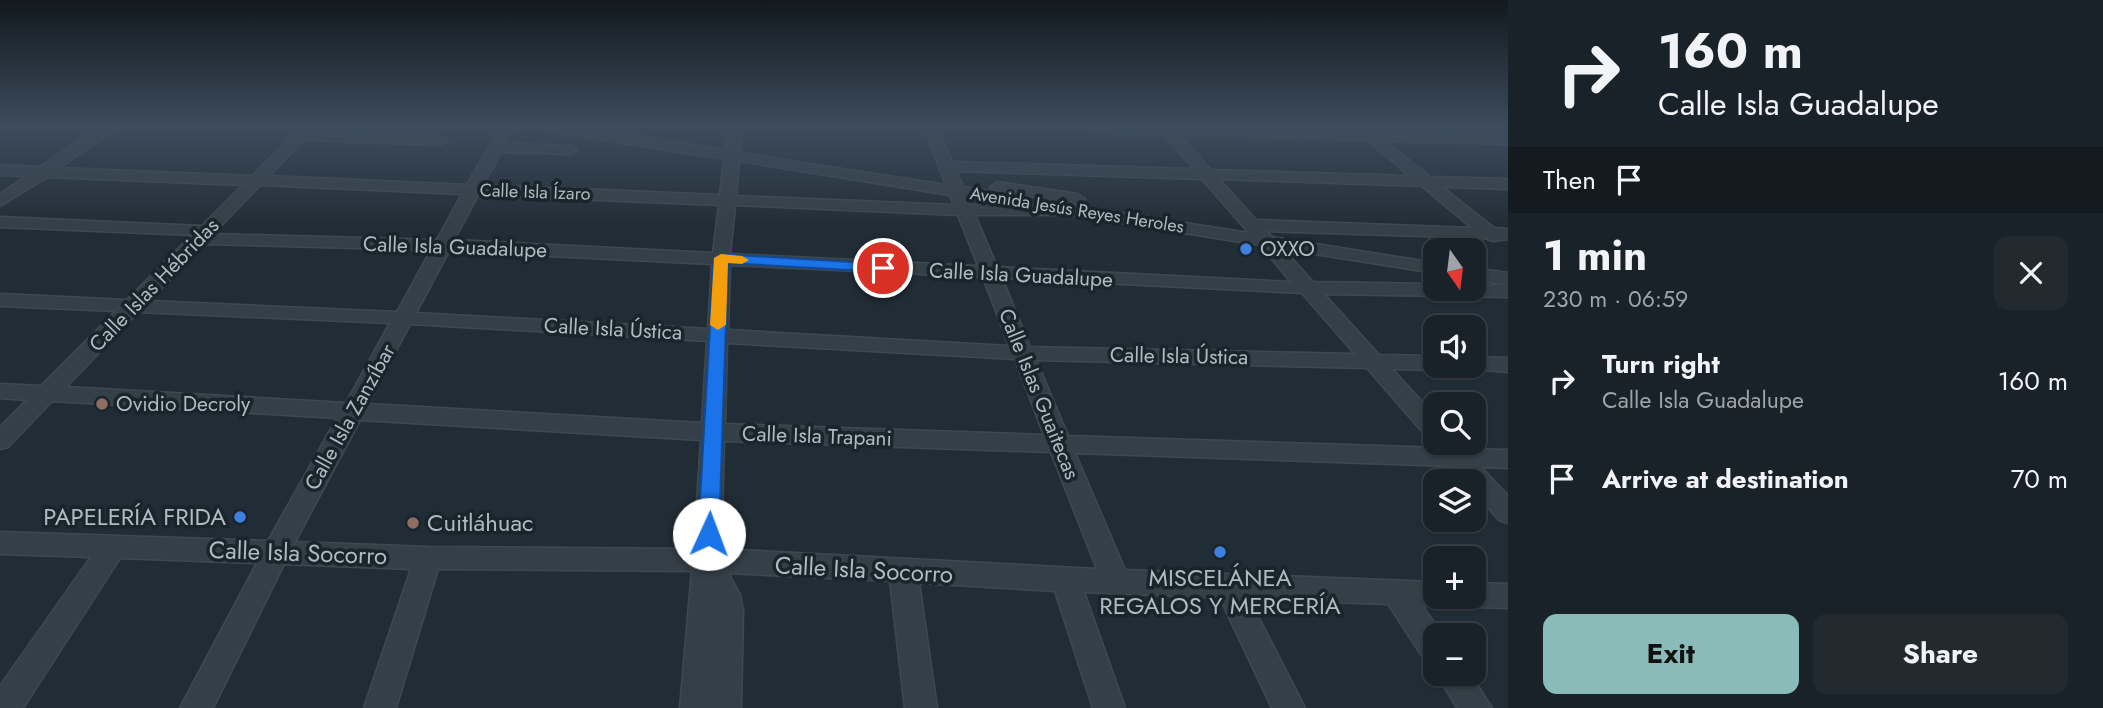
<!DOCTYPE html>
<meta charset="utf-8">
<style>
body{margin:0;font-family:Jost,sans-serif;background:#222a30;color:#f1f3f6;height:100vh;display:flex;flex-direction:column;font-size:26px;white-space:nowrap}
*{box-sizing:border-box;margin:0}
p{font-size:23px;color:#9fa4a8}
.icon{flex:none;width:38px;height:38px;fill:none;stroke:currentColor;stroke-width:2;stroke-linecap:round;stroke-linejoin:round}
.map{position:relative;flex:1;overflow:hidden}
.sheet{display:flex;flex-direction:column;background:#192228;width:595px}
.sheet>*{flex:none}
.hud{background:#192228;color:#f1f3f6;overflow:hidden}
.needle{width:46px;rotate:166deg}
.fabs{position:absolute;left:1423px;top:238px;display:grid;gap:14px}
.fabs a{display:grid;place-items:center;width:63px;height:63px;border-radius:14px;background:#192228;box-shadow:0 2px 5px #0004,0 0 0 2px #373f45;font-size:35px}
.pin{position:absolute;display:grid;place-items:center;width:60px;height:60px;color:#fff;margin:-30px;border:4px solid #fff;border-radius:50%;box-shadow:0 2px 7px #0007}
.me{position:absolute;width:77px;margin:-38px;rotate:2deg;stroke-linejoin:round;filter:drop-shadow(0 0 5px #0008)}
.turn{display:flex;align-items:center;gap:24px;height:147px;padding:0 35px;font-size:32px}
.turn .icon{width:91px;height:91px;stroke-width:2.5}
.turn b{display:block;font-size:49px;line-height:60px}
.then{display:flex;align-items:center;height:66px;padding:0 35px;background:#0003;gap:14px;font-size:26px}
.round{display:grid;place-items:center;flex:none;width:74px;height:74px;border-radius:14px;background:#222a30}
.overview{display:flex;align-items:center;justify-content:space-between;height:119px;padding:0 35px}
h1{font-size:42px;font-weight:700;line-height:52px}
.button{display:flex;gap:14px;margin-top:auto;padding:14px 35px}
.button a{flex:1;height:80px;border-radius:14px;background:#8bbbb9;color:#111;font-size:28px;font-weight:700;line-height:80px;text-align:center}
.button a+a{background:#222a30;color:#f1f3f6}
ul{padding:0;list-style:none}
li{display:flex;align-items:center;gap:21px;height:98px;padding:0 35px}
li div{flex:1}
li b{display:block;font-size:26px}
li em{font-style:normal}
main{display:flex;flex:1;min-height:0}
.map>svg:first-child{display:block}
</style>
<main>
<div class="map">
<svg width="1508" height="708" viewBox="0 0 1508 708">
<rect width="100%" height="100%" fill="#212d36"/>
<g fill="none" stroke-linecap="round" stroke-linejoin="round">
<g stroke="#3e4850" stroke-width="3">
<g id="minor">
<path d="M99 128H116L59 168 252 176 300 128H315L312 132 441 137 448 141 441 145 304 140 269 176 467 185 499 128H513L505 143 570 146 577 150 570 154 501 152 483 185 720 195 724 159 554 132 547 128H582L725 150 728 128H742L740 153 946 185 924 128H938L952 162 1194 169 1163 134 1093 132 1086 128H1243L1508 136V144L1385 141 1430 177 1508 179V189L1442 187 1494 228 1508 229V239L1493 241 1485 238 1266 231 1272 237 1435 263V273L1283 249 1313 282 1435 284V289H1474V285H1508V297L1324 294 1379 355 1435 356V366H1444L1435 370 1392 369 1435 416V439L1427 437 1367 368 1036 360 1068 436 1443 448 1453 443 1464 449 1508 450V468L1481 467 1508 496V523L1499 520 1474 491V481H1465L1451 466 1075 453 1125 570 1435 582V597H1448L1445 603 1435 606H1422L1443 635H1435V663L1424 659 1388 604 1249 599 1305 708H1272L1220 598 1084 592 1125 708H1093L1055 591 919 583 937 708H905L890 581 728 573 740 595 743 611 741 708H680L692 571 438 569 396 708H364L411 569 284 564 213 708H180L257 563 120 558 23 708H0V686L91 557 0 554V532L268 541 337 418 52 401 8 447 0 449V427L27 400 0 398V384L41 386 116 311 0 306V294L127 300 192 235 0 227V217L202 226 243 185 47 177 0 206V194L27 176 0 175V165L40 167ZM1179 135 1367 140 1410 176 1211 170ZM739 161 950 195 954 205 736 196ZM956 171 1202 179 1249 233 1057 203 1051 205H971L967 197 1015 205 1023 200 1015 195 963 187ZM1219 179 1422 186 1472 228 1256 220ZM260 185 462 194 437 240 213 234ZM478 195 719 205 713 253 454 240ZM735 205 958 215 978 266 730 254ZM975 215H1070L1260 245 1291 282 997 267ZM204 244 431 250 397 312 149 301ZM449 251 712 264 708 329 416 313ZM730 265 983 277 1009 346 728 330ZM1002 278 1302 293 1355 354 1030 347ZM138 312 390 323 346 403 66 387ZM410 324 707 341 702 423 368 404ZM727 343 1015 359 1044 435 725 424ZM360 420 701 440 694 549 428 547 295 542ZM724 441 1051 452 1097 569 721 549Z"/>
<polygon points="998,182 1077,194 1085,199 1077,204 992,190 990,187"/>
<polygon points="1474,268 1508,273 1508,285 1474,279"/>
<polygon points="1474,357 1508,358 1508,372 1466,369 1464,366 1474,366"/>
<polygon points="1474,583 1508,584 1508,608 1474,607 1464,604 1461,597 1474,597"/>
<polygon points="1437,674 1470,674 1492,708 1457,708"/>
</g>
</g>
<use href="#minor" fill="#353f47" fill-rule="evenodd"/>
</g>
<linearGradient id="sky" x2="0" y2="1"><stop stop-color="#12191e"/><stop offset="0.56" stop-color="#3d4c5d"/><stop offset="1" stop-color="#3d4c5d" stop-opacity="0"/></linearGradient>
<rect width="1508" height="227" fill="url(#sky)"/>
<polygon fill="#1a73e8" stroke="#114b97" stroke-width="2" points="721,254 883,264 890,268 883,272 728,263 719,534 716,540 709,543 701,540 698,534 714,258"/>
<polygon fill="#f59e0b" points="721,254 742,256 749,260 742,264 728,263 726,325 718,330 710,325 714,258"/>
<g fill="#3f7fe0" stroke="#1a242b" stroke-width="2.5">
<circle cx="1246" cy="249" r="7"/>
<circle cx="240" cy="517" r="7"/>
<circle cx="1220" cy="552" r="7"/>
</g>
<g fill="#8d6e63" stroke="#1a242b" stroke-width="2.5">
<circle cx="102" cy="404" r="7"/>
<circle cx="413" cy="523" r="7"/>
</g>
<g text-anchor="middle" stroke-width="7" stroke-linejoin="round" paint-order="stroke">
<g font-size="18" fill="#afbac3" stroke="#1a242b">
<text transform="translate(535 192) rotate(2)" y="6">Calle Isla Ízaro</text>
<text transform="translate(1077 210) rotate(9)" y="6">Avenida Jesús Reyes Heroles</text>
</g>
<g font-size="21" fill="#afbac3" stroke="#1a242b">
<text transform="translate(455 247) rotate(2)" y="7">Calle Isla Guadalupe</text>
<text transform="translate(1021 275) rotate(3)" y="7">Calle Isla Guadalupe</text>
<text transform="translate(154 285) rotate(-46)" y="7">Calle Islas Hébridas</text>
<text transform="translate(613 329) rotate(3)" y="7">Calle Isla Ústica</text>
<text transform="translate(1179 356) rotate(1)" y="7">Calle Isla Ústica</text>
<text transform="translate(1039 394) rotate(68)" y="7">Calle Islas Guaitecas</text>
<text transform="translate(350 417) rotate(-61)" y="7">Calle Isla Zanzíbar</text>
<text transform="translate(817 436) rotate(2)" y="7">Calle Isla Trapani</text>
</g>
<g font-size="21" fill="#afbac3" stroke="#1a242b" text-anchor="start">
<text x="1260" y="256">OXXO</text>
<text x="116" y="411">Ovidio Decroly</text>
</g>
<g font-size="24" fill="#afbac3" stroke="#1a242b" text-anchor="end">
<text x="226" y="525">PAPELERÍA FRIDA</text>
<text x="427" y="531" text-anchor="start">Cuitláhuac</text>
<text x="1220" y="586" text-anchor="middle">MISCELÁNEA<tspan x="1220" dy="28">REGALOS Y MERCERÍA</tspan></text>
</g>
<g font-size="24" fill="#afbac3" stroke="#1a242b">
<text transform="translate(298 553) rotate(2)" y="8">Calle Isla Socorro</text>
<text transform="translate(864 570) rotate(3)" y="8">Calle Isla Socorro</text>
</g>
</g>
</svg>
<div class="fabs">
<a><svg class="needle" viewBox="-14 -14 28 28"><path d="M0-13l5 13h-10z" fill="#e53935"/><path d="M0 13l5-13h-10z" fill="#9fa4a8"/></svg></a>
<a><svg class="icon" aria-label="sound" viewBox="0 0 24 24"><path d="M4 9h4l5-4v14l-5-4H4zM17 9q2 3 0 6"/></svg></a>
<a><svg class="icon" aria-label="search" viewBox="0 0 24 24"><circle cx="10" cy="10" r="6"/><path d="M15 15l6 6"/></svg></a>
<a><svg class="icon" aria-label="layers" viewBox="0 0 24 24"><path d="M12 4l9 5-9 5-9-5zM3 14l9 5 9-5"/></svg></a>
<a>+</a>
<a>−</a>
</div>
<div class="pin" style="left:883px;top:268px;background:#d93025"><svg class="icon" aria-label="arrive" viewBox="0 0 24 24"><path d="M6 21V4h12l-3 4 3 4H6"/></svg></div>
<svg class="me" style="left:709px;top:534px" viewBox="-20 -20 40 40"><circle r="19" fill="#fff"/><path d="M0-13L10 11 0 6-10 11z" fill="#1a73e8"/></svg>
</div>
<section class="sheet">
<div class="hud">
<div class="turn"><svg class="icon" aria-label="right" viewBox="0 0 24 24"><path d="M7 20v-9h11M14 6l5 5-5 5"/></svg><div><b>160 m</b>Calle Isla Guadalupe</div></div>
<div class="then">Then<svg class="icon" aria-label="arrive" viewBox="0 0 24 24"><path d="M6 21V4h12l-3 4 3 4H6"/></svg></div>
</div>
<div class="overview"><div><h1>1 min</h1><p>230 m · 06:59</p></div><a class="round"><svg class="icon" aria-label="close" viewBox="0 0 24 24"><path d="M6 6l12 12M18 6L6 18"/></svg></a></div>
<ul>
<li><svg class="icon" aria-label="right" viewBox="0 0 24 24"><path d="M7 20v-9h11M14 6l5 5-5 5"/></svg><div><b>Turn right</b><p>Calle Isla Guadalupe</p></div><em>160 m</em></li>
<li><svg class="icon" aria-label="arrive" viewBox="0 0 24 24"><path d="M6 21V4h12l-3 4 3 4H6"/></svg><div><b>Arrive at destination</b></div><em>70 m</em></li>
</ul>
<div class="button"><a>Exit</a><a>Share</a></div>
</section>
</main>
